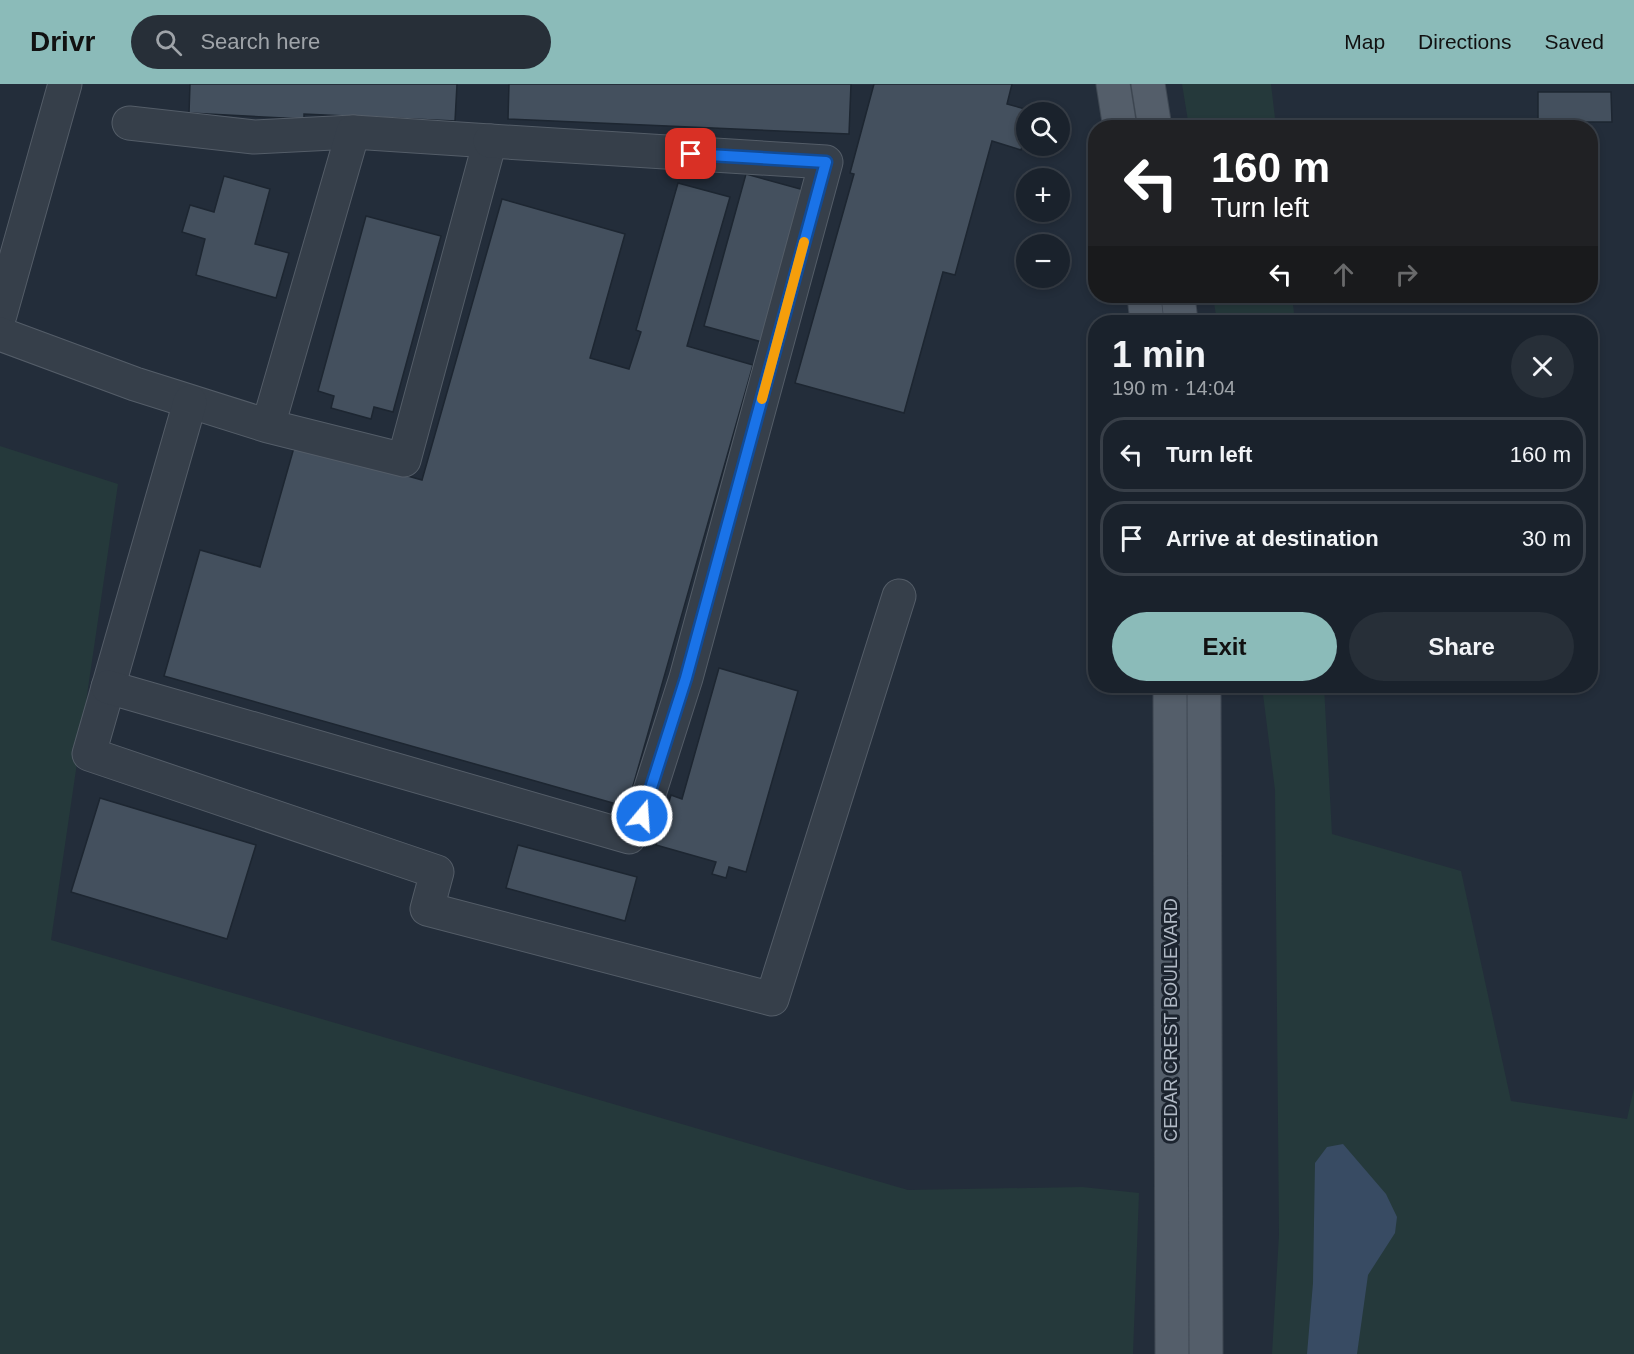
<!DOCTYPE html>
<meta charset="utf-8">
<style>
body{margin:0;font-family:Arial,sans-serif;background:#272f38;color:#f1f3f6;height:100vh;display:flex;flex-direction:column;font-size:22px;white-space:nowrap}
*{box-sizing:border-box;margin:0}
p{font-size:20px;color:#9fa4a9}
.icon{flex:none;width:33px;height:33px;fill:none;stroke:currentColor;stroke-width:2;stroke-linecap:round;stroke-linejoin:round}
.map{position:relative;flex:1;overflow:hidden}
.panel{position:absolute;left:1088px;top:231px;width:510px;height:378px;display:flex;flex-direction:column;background:#1a222c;border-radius:24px;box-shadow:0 3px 9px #0003,0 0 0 2px #383f48}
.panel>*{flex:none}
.banner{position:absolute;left:1088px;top:36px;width:510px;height:183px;border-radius:24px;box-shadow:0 3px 9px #0003,0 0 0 2px #383f48;background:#202124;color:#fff;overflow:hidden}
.controls{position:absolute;left:1016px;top:18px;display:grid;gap:12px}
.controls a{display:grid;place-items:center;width:54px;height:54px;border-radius:50%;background:#1a222c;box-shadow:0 3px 9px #0003,0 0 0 2px #383f48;font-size:30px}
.pin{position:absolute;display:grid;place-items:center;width:51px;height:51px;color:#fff;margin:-26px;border-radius:12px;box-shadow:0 3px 9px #0006}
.me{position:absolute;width:66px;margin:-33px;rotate:18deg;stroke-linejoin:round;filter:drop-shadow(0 0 4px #0008)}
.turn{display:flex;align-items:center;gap:21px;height:126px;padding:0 24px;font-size:27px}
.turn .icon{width:78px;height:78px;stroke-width:2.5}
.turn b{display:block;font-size:42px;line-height:51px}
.lanes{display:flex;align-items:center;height:57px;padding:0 24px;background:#0003;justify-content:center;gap:30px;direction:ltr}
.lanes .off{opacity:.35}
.round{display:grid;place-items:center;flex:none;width:63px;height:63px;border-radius:32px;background:#272f38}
.head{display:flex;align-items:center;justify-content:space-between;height:102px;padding:0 24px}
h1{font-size:36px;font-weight:800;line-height:45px}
.action{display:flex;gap:12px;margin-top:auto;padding:12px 24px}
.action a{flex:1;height:69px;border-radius:36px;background:#8bbbb9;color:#111;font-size:24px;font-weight:800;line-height:69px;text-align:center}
.action a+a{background:#272f38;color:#f1f3f6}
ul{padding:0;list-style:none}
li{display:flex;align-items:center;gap:18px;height:75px;margin:0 12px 9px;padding:0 12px;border:3px solid #383f48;border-radius:24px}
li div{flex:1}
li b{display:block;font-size:22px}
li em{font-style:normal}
header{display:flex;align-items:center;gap:36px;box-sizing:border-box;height:84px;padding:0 30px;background:#8bbbb9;color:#111}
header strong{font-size:28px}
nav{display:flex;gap:33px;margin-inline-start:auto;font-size:21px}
.search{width:420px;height:54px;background:#272f38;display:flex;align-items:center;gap:15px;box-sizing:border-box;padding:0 21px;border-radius:33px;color:#9fa4a9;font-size:22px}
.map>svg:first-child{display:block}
</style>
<header>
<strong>Drivr</strong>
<div class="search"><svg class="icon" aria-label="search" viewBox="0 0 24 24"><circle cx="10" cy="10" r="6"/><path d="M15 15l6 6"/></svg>Search here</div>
<nav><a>Map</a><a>Directions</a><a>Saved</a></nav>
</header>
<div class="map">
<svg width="1634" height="1270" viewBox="0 0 1634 1270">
<rect width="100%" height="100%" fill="#232d3a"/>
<g fill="#25393b">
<polygon points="1182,0 1271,0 1276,43 1189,43"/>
<polygon points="1213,212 1292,212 1295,238 1217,238"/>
<polygon points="0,362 118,400 51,856 908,1106 1082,1103 1139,1109 1133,1270 0,1270"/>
<polygon points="1262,602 1324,602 1332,750 1461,787 1511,1017 1627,1035 1634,1004 1634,1270 1272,1270 1279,1151 1275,706"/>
</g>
<polygon fill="#384b63" points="1343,1060 1386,1110 1397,1133 1395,1149 1368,1191 1357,1270 1307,1270 1313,1199 1315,1079 1327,1063"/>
<g fill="#44505e" stroke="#1d2631" stroke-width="1.5">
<polygon points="190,0 457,0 455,37 304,30 304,35 189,29"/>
<polygon points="509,0 851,0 849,50 508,35"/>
<polygon points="874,0 1012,0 1007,20 1032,27 1026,28 1026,49 1021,66 992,57 955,191 943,188 904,329 795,299 854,90 850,89"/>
<polygon points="1538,8 1611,8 1612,38 1538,38"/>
<polygon points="746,90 804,106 762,258 704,242"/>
<polygon points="224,92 270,105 255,160 289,169 276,214 196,191 205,155 182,148 190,121 214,128"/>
<polygon points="678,99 730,113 687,262 753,281 627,723 164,592 200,466 260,483 295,360 422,396 502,115 625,150 590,274 629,285 641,248 636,246"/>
<polygon points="366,132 441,152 393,328 374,323 371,335 331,324 334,312 318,307"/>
<polygon points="719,584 798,607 746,788 729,783 726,794 712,790 716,778 656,761 671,711 682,715"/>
<polygon points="100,714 256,761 227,855 71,808"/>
<polygon points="518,761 637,793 625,837 506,804"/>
</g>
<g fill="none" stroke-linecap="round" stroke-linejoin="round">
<g stroke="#545d68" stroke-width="35">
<g id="minor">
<polyline points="129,39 254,53 353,48"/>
<polyline points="0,231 65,0"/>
<polyline points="0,250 135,300 268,342 353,48 490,57 404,376 268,342"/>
<polyline points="190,318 89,670 437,788 427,825 772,915 899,512"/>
<polyline points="108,603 629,753 642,732 686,594 826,78 490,57"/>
</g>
</g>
<g stroke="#3f4853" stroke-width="35">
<g id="major">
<polyline points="1113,0 1120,44"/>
<polyline points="1148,0 1155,44"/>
<polyline points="1144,212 1147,238"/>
<polyline points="1178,212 1181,238"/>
<polyline points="1170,602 1172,1270"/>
<polyline points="1204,602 1206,1270"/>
</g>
</g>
<use href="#minor" stroke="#363f4a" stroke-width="33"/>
<use href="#major" stroke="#545e6a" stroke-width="33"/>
</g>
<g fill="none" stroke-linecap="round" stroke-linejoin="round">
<g stroke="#114b97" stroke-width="15">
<polyline id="route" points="642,732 686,594 826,78 691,70"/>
</g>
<use href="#route" stroke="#1a73e8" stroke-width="10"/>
<polyline stroke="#f59e0b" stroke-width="10" points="762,315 804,158"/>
</g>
<g text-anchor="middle" stroke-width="6" stroke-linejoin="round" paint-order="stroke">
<g font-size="18" fill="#b1bac6" stroke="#1c242f">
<text transform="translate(1171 936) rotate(-90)" y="6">CEDAR CREST BOULEVARD</text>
</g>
</g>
</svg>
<div class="controls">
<a><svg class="icon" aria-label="search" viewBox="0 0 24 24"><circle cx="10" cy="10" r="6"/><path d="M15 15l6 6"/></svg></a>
<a>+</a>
<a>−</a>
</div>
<div class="pin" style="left:691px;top:70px;background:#d93025"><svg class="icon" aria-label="arrive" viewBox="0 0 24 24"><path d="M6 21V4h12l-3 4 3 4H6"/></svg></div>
<svg class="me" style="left:642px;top:732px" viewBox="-20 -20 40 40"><circle r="17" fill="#1a73e8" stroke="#fff" stroke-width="3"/><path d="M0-11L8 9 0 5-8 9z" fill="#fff"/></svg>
<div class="banner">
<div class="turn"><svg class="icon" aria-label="left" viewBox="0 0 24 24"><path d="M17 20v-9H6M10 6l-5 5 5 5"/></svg><div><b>160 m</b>Turn left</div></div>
<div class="lanes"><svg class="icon" aria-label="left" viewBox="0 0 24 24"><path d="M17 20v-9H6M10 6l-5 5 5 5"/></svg><svg class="icon off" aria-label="ahead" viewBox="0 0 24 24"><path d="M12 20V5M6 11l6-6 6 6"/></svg><svg class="icon off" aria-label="right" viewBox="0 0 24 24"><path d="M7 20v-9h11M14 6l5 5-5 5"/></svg></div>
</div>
<section class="panel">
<div class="head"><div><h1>1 min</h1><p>190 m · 14:04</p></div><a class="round"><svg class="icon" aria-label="close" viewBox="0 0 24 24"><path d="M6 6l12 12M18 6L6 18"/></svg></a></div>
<ul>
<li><svg class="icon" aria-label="left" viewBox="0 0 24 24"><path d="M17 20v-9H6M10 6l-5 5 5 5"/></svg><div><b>Turn left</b></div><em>160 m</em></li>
<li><svg class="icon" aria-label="arrive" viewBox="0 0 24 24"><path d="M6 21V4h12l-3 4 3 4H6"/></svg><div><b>Arrive at destination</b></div><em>30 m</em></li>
</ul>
<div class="action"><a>Exit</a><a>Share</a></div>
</section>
</div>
